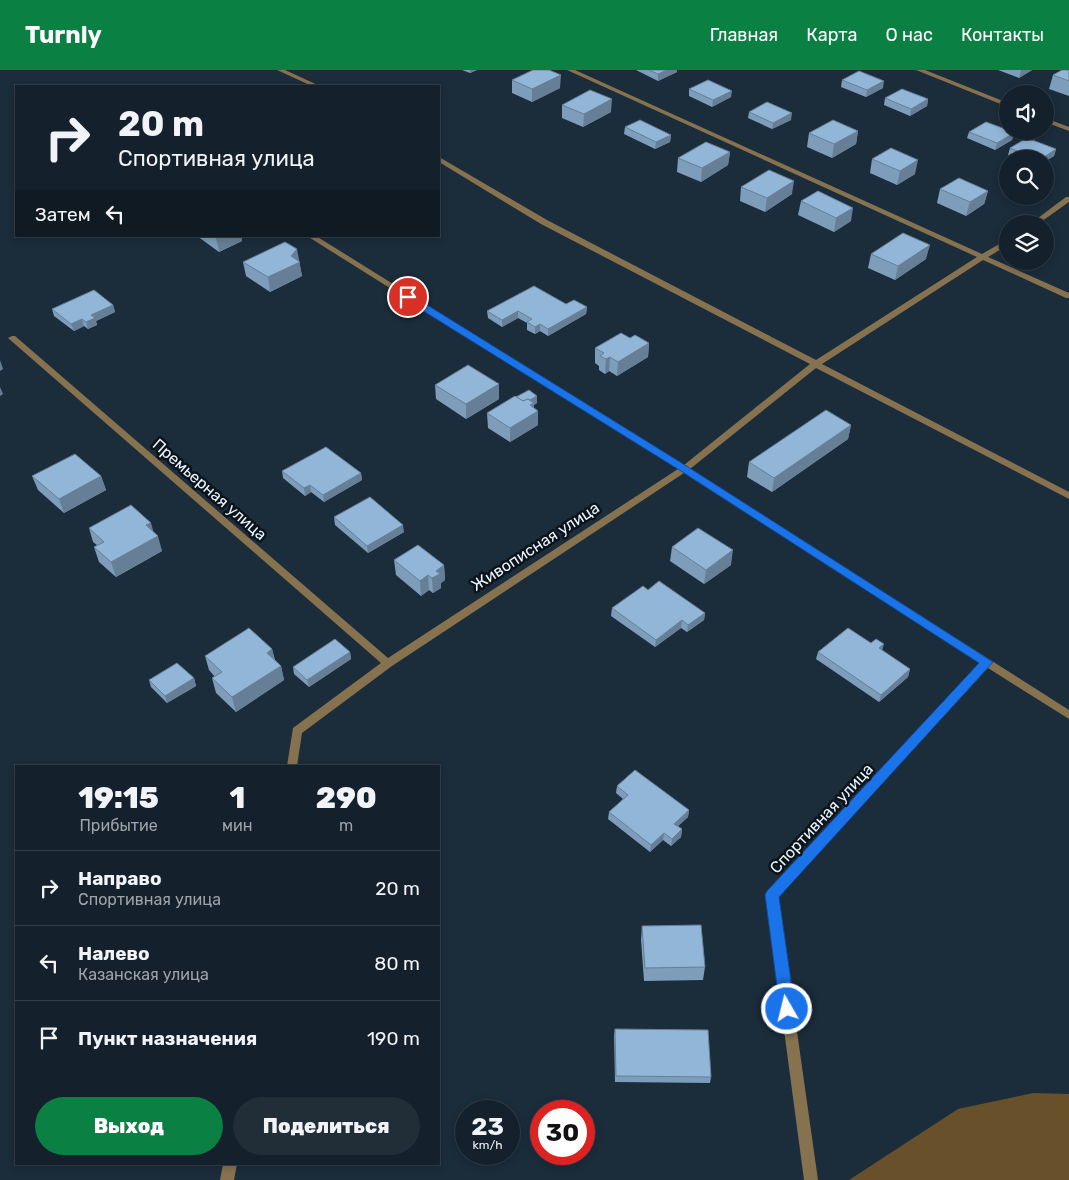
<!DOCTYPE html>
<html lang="ru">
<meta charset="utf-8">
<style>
body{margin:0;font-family:Rubik,sans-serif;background:#212e38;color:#f1f3f6;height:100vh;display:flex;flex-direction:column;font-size:19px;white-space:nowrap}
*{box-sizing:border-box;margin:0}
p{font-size:16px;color:#9da3a9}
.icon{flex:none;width:28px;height:28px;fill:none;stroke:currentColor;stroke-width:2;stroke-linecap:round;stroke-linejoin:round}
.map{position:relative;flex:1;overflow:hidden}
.details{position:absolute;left:15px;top:695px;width:425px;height:400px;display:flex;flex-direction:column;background:#14212c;border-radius:0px;box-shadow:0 2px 8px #0003,0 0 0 1px #333e48}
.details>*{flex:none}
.top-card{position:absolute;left:15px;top:15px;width:425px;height:152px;border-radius:0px;box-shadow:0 2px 8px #0003,0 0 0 1px #333e48;background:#14212c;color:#f1f3f6;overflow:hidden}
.tools{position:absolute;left:999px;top:15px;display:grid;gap:10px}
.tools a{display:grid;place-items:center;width:55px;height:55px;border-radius:50%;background:#14212c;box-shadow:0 2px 8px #0003,0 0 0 1px #333e48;font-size:25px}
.speed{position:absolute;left:455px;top:1030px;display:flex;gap:10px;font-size:25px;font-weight:700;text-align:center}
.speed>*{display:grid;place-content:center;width:65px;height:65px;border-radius:50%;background:#14212c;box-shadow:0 2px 8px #0003,0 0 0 1px #333e48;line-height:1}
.speed small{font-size:12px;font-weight:400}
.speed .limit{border:8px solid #d22;background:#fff;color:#111}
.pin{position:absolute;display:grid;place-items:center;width:42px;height:42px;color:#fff;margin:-21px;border:2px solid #fff;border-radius:50%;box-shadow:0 1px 5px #0007}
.me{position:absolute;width:55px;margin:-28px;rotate:352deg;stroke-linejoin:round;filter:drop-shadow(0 0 4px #0008)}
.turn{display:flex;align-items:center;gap:18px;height:105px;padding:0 20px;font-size:22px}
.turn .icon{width:65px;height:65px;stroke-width:2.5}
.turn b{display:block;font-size:35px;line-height:42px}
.then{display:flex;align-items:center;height:48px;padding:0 20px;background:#0003;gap:10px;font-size:19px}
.eta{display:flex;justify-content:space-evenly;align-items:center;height:85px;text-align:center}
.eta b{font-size:30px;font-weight:800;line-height:35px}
.primary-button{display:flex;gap:10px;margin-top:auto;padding:10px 20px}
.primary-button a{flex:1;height:58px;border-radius:30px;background:#0b8043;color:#fff;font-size:20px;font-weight:800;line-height:58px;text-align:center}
.primary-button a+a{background:#212e38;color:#f1f3f6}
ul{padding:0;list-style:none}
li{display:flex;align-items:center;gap:15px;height:75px;padding:0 20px;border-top:1px solid #333e48}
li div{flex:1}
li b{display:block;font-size:19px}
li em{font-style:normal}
header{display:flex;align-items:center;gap:30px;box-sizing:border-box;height:70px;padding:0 25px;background:#0b8043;color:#fff}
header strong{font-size:24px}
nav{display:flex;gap:28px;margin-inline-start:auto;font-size:18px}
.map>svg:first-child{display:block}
</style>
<header>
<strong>Turnly</strong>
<nav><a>Главная</a><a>Карта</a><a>О нас</a><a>Контакты</a></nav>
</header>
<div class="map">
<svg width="1069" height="1110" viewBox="0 0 1069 1110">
<rect width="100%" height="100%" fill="#1b2c3b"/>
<polygon fill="#68502a" points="1033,1023 1069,1024 1069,1110 849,1110 958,1039"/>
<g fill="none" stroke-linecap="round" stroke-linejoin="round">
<g fill="#877250" fill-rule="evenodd">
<polygon points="277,0 285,0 320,16 312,16"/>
<polygon points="567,0 575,0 982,184 1008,169 1008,175 988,187 1069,223 1069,228 1066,228 983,190 822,294 1069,422 1069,429 816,298 690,399 1069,640 1069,649 988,598 778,827 818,1110 804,1110 766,825 980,593 684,403 392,596 302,663 297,696 287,696 293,658 381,593 8,268 12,266 15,266 388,588 678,399 307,166 316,166 684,395 810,294 541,154 439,92 439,87 547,150 816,290 977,187"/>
<polygon points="916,0 925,0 1008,33 1008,37"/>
<polygon points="1045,48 1069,57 1069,61 1045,52"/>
<polygon points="1066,127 1069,127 1069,132 1038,154 1030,154"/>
<polygon points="223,1094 237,1094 234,1110 220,1110"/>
</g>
</g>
<g fill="#7d9dba">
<polygon points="462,0 477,0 470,3"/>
<polygon points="636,0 677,0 677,2 658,11"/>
<polygon points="998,0 1032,0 1019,8"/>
<polygon points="1069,0 1069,26 1049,19 1053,5"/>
<polygon points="512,10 560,18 532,32 512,23"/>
<polygon points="842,10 883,18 866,27 841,17"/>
<polygon points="689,19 731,27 712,37 689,26"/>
<polygon points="885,28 928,29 927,36 910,46 884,35"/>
<polygon points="562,35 611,42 583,57 562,48"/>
<polygon points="749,42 791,50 772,59 748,48"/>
<polygon points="625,57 671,65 670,72 655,79 624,64"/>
<polygon points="858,61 856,74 832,88 807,77 809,63"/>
<polygon points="969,62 1014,63 1012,70 995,80 967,68"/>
<polygon points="1010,78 1056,79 1054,86 1045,89 1018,89 1008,85"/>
<polygon points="730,82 728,95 701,112 677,102 678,88"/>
<polygon points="872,89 915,104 897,115 870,103"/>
<polygon points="741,117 792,124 765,142 740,131"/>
<polygon points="940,119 988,121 984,134 966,146 937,133"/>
<polygon points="801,131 851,151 834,162 798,145"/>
<polygon points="197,166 241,166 242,171 219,182"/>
<polygon points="871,184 926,189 895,210 868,198"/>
<polygon points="299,191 302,206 270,222 246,206 243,192"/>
<polygon points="566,234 587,237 586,244 548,266 540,261 535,264 527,260 527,253 518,248 502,257 488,248 487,241"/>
<polygon points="113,235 115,242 96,251 97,255 88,259 84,256 74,261 54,246 52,239"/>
<polygon points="649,273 648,287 617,306 609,301 605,304 599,300 599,296 595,293 595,278"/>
<polygon points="435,315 499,329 466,349 436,329"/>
<polygon points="537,333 534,335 534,338 538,355 510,372 488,358 487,343"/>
<polygon points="851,355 848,369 772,422 747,407 749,392"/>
<polygon points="282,401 361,403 362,410 324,432 311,422 305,426 283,408"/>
<polygon points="32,406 101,406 106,420 64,443 38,420"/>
<polygon points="334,447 404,462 368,483 335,455"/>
<polygon points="89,458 154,463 162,481 116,507 99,492 94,477 97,475 93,472"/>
<polygon points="672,477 731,495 704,514 670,491"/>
<polygon points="394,490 444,495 445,510 441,513 441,518 433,523 429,520 421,526 396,505"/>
<polygon points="648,520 705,543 704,550 687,562 681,558 655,577 611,546 612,538"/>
<polygon points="272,579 275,590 281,596 284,610 236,642 216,623 212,608 215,607 209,600 205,586"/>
<polygon points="882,581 910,599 908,607 879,632 816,589 818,582"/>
<polygon points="350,582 351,589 309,617 294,604 293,597"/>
<polygon points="194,608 196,616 167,633 151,617 149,610"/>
<polygon points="617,716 689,740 688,747 678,756 682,759 681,767 671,776 663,770 650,782 608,749 609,742 623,729 616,723"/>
<polygon points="642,856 705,897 703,910 644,911 641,870"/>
<polygon points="615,959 711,1007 710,1013 615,1012 614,965"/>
</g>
<g fill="#667f97">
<polygon points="470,0 477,0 470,3"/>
<polygon points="667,0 677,0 677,2 658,11 658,4"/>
<polygon points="1021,0 1032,0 1019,8"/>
<polygon points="561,5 560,18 532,32 532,19"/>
<polygon points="884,11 883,18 866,27 867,20"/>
<polygon points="732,21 731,27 712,37 713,30"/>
<polygon points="612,29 611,42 583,57 584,44"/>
<polygon points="928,29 927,36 910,46 911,39"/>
<polygon points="792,43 791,50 772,59 773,53"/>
<polygon points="858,61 856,74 832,88 834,74"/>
<polygon points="1014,63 1012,70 995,80 997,73"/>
<polygon points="671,65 670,72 655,79 656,72"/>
<polygon points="1056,79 1054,86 1045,92 1045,89 1041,89"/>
<polygon points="730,82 728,95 701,112 702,98"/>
<polygon points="918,90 915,104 897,115 900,101"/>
<polygon points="794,111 792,124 765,142 767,128"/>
<polygon points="988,121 984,134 966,146 970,132"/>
<polygon points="853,138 851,151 834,162 836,148"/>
<polygon points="220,166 241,166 242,171 219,182 216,168"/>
<polygon points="930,175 926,189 895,210 898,196"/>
<polygon points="297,179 302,206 270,222 268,207"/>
<polygon points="113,235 115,242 96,251 97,255 88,259 86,252 91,245"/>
<polygon points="587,237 586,244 548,266 548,259"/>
<polygon points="518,241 518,248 502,257 502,250"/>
<polygon points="82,249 84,256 74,261 71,254"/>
<polygon points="540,254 540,261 535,264 535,257"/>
<polygon points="649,273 648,287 617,306 618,292"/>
<polygon points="610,287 609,301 605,304 606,289"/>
<polygon points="0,290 3,299 0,301"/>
<polygon points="499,314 499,329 466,349 466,334"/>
<polygon points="0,317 3,324 0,326"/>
<polygon points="537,326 537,333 534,335 534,343 538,341 538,355 510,372 510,358 522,334"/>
<polygon points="851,355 848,369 772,422 774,408"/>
<polygon points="361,403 362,410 324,432 323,425"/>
<polygon points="101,406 106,420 64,443 59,429"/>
<polygon points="310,415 311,422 305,426 304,418"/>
<polygon points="151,453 155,467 146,455"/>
<polygon points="403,455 404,462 368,483 367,476"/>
<polygon points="158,466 162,481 116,507 111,492"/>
<polygon points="733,480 731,495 704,514 706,500"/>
<polygon points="444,495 445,510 441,513 441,518 433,523 432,508 436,501"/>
<polygon points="428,505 429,520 421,526 420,511"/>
<polygon points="705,543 704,550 687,562 688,555"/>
<polygon points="682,550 681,558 655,577 656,570"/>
<polygon points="884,574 882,581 879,578"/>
<polygon points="272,579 275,594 267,583"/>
<polygon points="350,582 351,589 309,617 307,610"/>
<polygon points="281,596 284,610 236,642 232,627"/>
<polygon points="910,599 908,607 879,632 881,625"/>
<polygon points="194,608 196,616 167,633 165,626"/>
<polygon points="689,740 688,747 673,761 674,754"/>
<polygon points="682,759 681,767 671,776 672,769"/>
<polygon points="664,763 663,770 650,782 651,775"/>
</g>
<g fill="#91b6d8" stroke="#667f97">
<polygon points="533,0 549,0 561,5 532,19 512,10"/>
<polygon points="649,0 667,0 658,4"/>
<polygon points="1062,0 1069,0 1069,11 1053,5"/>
<polygon points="859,1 884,11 867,20 842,10"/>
<polygon points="708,10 732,21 713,30 689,19"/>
<polygon points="902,19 928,29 911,39 885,28"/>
<polygon points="590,20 612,29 584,44 562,35"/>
<polygon points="767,32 792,43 773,53 749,42"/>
<polygon points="640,50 671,65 656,72 625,57"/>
<polygon points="833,50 858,61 834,74 809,63"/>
<polygon points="986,52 1008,60 1008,61 1014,63 997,73 969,62"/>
<polygon points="1027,68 1056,79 1041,89 1037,89 1010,78"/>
<polygon points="706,72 730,82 702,98 678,88"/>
<polygon points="891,78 918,90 900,101 872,89"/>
<polygon points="769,100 794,111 767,128 741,117"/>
<polygon points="959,108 988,121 970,132 940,119"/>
<polygon points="818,121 853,138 836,148 801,131"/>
<polygon points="903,163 930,175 898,196 871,184"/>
<polygon points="285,172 297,179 291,186 300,192 268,207 243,192"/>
<polygon points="534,216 566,234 574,230 587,237 548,259 540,254 535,257 527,252 532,249 518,241 502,250 487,241"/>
<polygon points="94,220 113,235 91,245 95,248 86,252 82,249 71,254 52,239"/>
<polygon points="621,263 630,268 635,265 649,273 618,292 610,287 606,289 600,286 604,283 595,278"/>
<polygon points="468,295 499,314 466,334 435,315"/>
<polygon points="529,320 537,326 530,330 528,329 523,331 516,327"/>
<polygon points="515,326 523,331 528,329 534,333 530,335 538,341 510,358 487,343"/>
<polygon points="826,340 851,355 774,408 749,392"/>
<polygon points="326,377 361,403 323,425 310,415 304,418 282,401"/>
<polygon points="75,384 101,406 59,429 32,406"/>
<polygon points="370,427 403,455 367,476 334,447"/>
<polygon points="131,435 151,453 146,455 158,466 111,492 94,477 104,472 89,458"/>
<polygon points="698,458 733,480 706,500 672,477"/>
<polygon points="418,475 444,495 436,501 440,504 432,508 428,505 420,511 394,490"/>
<polygon points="659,511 705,543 688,555 682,550 656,570 612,538 643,516 648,520"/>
<polygon points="249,558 272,579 267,583 281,596 232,627 212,608 222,602 205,586"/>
<polygon points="848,558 871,573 876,569 884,574 879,578 910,599 881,625 818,582"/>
<polygon points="335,569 350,582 307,610 293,597"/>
<polygon points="177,593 194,608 165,626 149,610"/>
<polygon points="635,700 689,740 674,754 682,759 672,769 664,763 651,775 609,742 628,725 617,716"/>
<polygon points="701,855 705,897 645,898 642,856"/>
<polygon points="615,959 708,960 711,1007 616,1006"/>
</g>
<polygon fill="#1a73e8" stroke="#114b97" points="404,225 411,225 688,397 993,592 779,827 795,939 792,944 787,946 782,944 780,939 765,825 767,821 979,593 681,401 404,229"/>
<g text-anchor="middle" stroke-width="5" stroke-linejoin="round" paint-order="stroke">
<g font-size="16" fill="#e9f4ff" stroke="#0c131a">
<text transform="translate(210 419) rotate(41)" y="6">Премьерная улица</text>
<text transform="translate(535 476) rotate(-33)" y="6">Живописная улица</text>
<text transform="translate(821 748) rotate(-47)" y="6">Спортивная улица</text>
</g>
</g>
</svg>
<div class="tools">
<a><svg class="icon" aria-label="sound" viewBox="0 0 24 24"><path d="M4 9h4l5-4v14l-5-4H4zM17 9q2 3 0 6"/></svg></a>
<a><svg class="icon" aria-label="search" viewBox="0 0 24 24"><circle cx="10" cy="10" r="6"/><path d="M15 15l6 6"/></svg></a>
<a><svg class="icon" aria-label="layers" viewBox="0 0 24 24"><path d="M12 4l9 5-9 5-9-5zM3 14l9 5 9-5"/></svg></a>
</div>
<div class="speed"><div>23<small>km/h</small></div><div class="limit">30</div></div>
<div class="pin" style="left:408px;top:227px;background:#d93025"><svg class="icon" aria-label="arrive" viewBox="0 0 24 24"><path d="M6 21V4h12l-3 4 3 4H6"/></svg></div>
<svg class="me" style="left:787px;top:939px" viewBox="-20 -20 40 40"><circle r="17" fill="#1a73e8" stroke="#fff" stroke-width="3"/><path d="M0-11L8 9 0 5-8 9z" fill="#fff"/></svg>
<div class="top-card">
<div class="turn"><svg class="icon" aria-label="right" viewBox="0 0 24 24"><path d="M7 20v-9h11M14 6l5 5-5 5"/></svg><div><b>20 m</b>Спортивная улица</div></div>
<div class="then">Затем<svg class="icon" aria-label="left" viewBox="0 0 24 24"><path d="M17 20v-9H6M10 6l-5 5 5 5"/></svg></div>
</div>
<section class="details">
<div class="eta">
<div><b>19:15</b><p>Прибытие</p></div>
<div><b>1</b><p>мин</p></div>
<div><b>290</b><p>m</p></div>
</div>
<ul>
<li><svg class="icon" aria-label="right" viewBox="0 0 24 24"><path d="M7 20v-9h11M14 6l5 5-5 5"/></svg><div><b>Направо</b><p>Спортивная улица</p></div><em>20 m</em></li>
<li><svg class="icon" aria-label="left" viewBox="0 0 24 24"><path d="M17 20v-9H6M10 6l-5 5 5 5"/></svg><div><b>Налево</b><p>Казанская улица</p></div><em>80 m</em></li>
<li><svg class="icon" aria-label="arrive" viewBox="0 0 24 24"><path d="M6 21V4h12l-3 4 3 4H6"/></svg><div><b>Пункт назначения</b></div><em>190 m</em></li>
</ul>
<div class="primary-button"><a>Выход</a><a>Поделиться</a></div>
</section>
</div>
